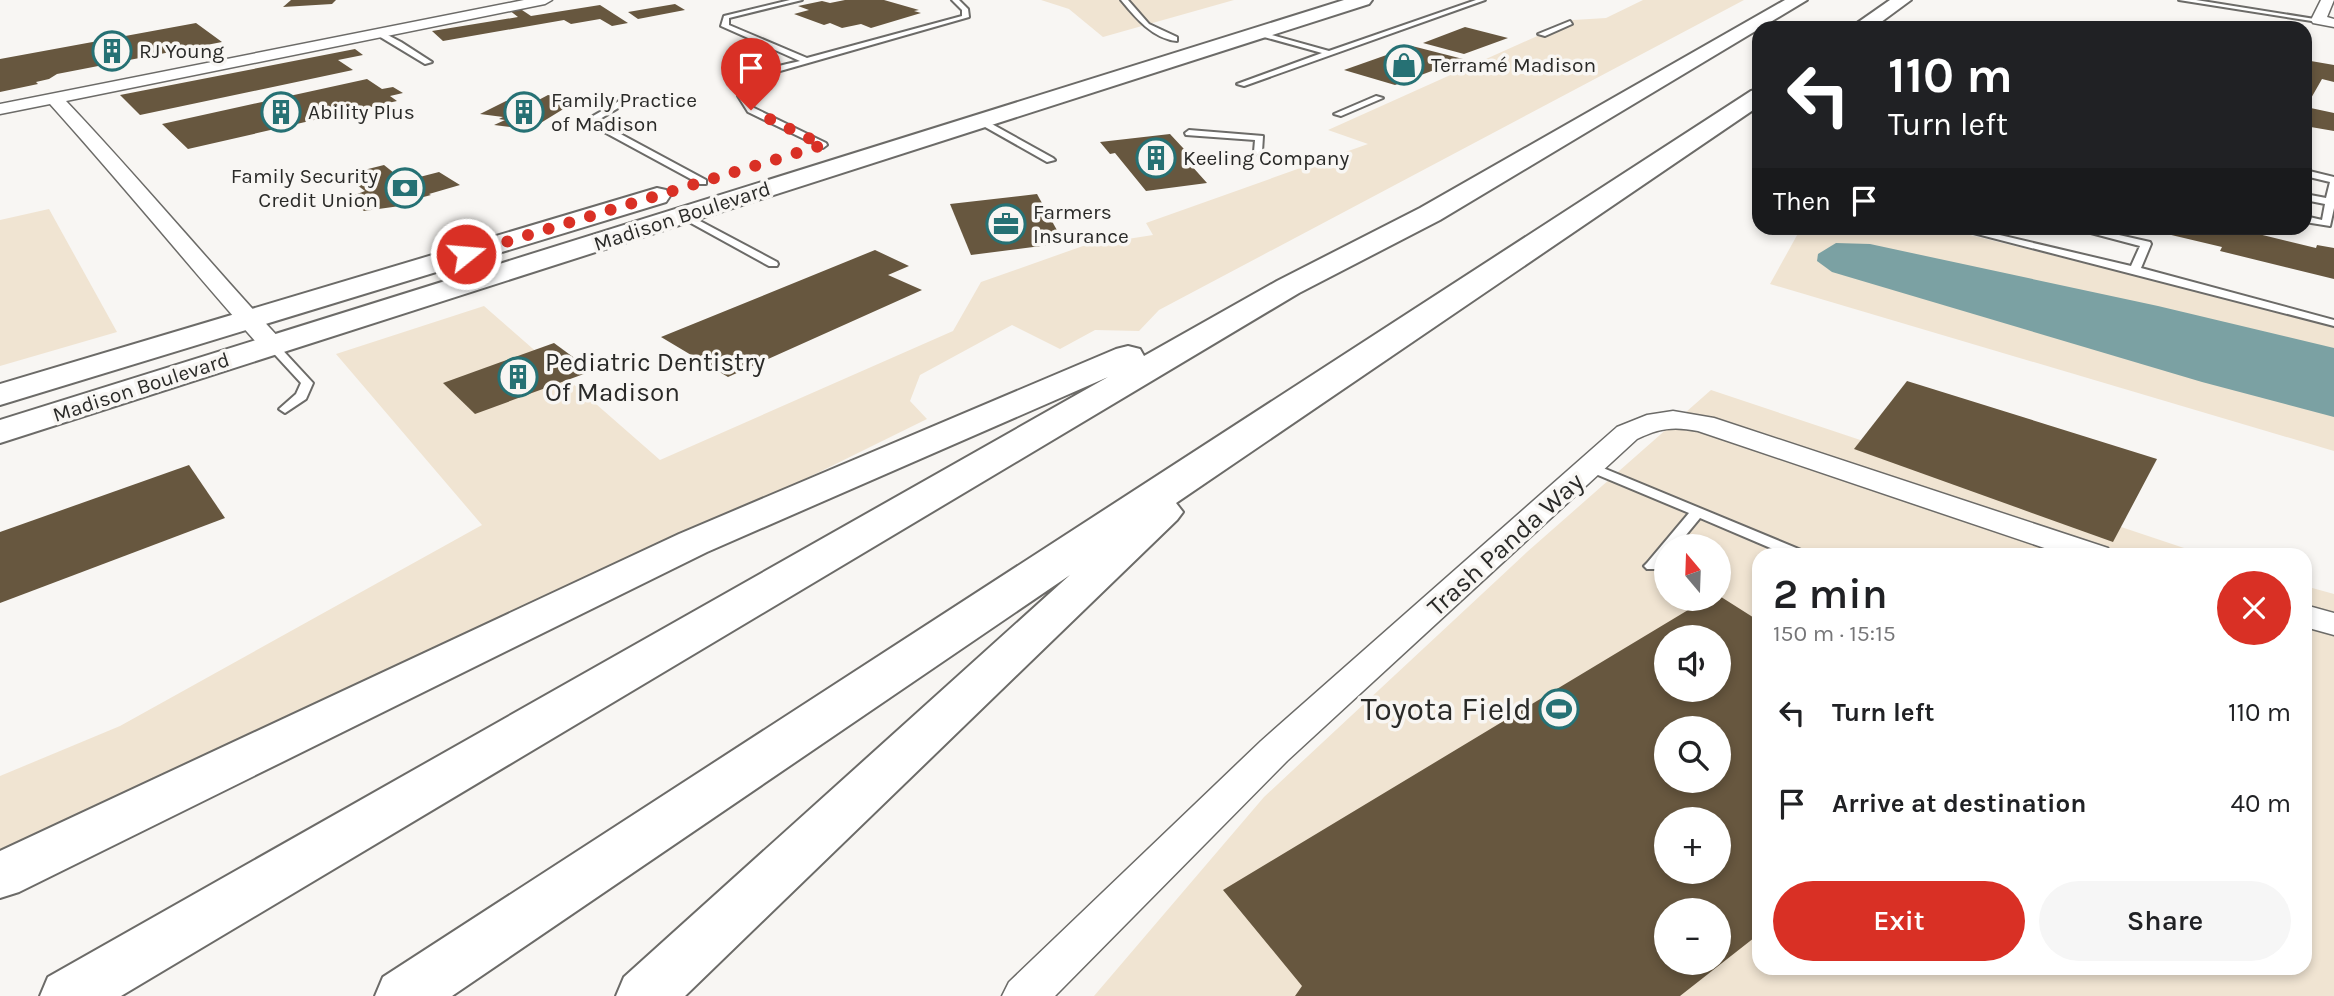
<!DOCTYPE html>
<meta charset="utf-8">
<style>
body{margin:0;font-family:Karla,sans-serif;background:#f6f6f6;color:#202124;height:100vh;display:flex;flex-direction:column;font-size:26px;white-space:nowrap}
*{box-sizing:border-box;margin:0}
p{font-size:23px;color:#757577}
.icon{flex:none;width:38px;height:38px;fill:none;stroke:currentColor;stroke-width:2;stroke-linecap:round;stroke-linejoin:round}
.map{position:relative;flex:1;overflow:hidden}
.drawer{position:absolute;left:1752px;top:548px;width:560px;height:427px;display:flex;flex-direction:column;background:#fff;border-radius:21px;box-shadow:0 4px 10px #0003}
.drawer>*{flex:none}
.guide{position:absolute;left:1752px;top:21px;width:560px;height:214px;border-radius:21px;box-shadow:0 4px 10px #0003;background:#202124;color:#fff;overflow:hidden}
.needle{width:46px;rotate:341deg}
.buttons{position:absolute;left:1654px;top:534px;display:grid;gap:14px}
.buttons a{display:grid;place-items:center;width:77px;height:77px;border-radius:50%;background:#fff;box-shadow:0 4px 10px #0003;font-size:35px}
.pin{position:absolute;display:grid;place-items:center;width:60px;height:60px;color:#fff;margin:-72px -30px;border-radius:50% 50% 50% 0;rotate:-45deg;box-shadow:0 0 7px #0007}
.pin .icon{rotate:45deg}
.me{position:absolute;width:77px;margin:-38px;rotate:73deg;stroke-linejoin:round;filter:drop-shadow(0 0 5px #0008)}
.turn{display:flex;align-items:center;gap:24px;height:147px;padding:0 21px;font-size:32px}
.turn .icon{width:91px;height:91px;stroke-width:2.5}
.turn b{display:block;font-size:49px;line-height:60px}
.then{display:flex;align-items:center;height:66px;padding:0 21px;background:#0003;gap:14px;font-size:26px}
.round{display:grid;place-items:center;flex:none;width:74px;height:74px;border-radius:37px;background:#f6f6f6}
.head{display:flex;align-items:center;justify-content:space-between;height:119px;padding:0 21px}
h1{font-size:42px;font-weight:600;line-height:52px}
.button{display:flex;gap:14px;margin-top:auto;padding:14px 21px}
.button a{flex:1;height:80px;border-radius:42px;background:#d93025;color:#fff;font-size:28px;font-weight:600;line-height:80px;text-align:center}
.button a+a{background:#f6f6f6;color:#202124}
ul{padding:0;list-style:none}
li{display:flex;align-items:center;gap:21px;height:91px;padding:0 21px}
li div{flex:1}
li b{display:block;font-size:26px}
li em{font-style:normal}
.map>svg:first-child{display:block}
</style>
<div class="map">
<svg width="2334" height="996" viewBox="0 0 2334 996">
<rect width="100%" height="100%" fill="#f8f6f3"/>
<g fill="#f0e4d2" fill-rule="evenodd">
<polygon points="1041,0 1234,0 1103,37 1069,9"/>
<polygon points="1643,0 1744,0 1159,310 1139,331 1095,330 1060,349 1012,325 920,375 910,401 927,419 576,592 0,862 0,776 120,726 482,525 336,354 484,306 660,460 953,331 981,282 1083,246 1153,235 1146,223 1368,144 1328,130 1573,20 1606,18"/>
<polygon points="49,209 117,332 0,366 0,220"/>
<polygon points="1801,228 1942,228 2334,325 2334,451 1770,284"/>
<path d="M1711 390 2205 555H1759V968H2305V586L2334 594V996H1094L1264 797 1527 552ZM1666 546H1718V598H1666ZM1666 637H1718V690H1666ZM1666 728H1718V780H1666ZM1666 819H1718V872H1666ZM1666 910H1718V962H1666Z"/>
</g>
<polygon fill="#7ba1a3" points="1836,243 1870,244 2158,306 2334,348 2334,417 2202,382 1832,272 1817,261 1818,254"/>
<g fill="#67573f" fill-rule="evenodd">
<polygon points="291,0 336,0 332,4 283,7"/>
<polygon points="845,0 884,0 919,10 914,11 921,13 871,28 861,24 842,28 830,23 824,25 794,14 809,10 798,6 822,1 830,3"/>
<polygon points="675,4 685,10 638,19 628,12"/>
<polygon points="600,5 628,23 612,26 600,19 571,24 564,20 443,41 432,31 518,17 509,10 519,8 531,16"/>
<polygon points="196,23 222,42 57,74 49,79 36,82 38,84 0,92 0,59"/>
<polygon points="1465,27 1508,38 1464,54 1423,43"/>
<polygon points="1412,46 1463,59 1395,85 1344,70"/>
<polygon points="355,49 363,55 338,60 353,70 140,115 120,95"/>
<polygon points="2305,60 2334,65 2334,82 2322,79 2306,107 2334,113 2334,131 2305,126"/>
<polygon points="367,79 382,89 393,87 403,93 390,96 397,101 188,149 162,124"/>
<polygon points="548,95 578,100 539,124 530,123 519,128 494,125 505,120 499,119 503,117 480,114 506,101 531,104"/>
<polygon points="1170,134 1197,163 1190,164 1207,183 1146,191 1115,153 1110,154 1100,142"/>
<polygon points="384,165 404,181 439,172 460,185 429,194 431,195 416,199 419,201 400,206 364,211 359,207 351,209 342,200 365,191 344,175"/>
<polygon points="1037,194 1064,243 971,255 950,204"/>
<polygon points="2234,228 2316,248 2317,245 2334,248 2334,279 2220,251 2222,247 2146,229"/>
<polygon points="875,250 909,266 888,275 922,290 728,377 661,337"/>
<polygon points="554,343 592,371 475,414 443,383"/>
<polygon points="1907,381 2157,459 2113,542 1854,449"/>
<polygon points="189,465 225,518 0,603 0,532"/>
<path d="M1718 595 1759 621V934L1680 996H1295L1302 986 1223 890 1708 598H1718ZM1666 637H1718V690H1666ZM1666 728H1718V780H1666ZM1666 819H1718V872H1666ZM1666 910H1718V962H1666Z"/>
</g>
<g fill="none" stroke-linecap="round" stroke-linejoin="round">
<g stroke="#6c6b68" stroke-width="4">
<g id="service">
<path d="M790 0H802L729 18V25L807 58 962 16V10L952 0H959L968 9 969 17 773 73 749 87 746 96 754 108 826 143 827 145 823 148 748 112 738 96C741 71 780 66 800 61L721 26 724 16Z"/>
<path d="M1121 0H1128L1149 24 1177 37V41C1153 39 1135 17 1121 0Z"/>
<polygon points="1476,0 1485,0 1244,86 1237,84 1322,53 1257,35 1257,31 1329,51"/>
<polygon points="2179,0 2196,0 2321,20 2318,22"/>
<polygon points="1570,21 1572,24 1545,36 1538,34"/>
<polygon points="380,31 401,42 432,62 425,64 377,35"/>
<polygon points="1376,96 1383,98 1341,116 1334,114"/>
<polygon points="626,97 633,99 600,119 602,124 706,180 706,184 700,184 595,127 593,116"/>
<polygon points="981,118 1053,158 1055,160 1047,162 978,123 977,121"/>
<polygon points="1189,130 1263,136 1262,152 1258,155 1254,152 1255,140 1186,135 1185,133"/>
<polygon points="2305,170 2334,177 2334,208 2330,226 2305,222 2305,216 2322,220 2325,204 2305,200 2305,194 2326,198 2330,182 2305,176"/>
<polygon points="683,212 777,262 778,264 777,266 769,266 680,217 678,215"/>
<polygon points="1954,228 1970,228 2131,266 2140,246 2072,228 2088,228 2150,242 2151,244 2141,268 2334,320 2334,326"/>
<polygon points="272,341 276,343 313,383 306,399 285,413 279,409 296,394 301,383 266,345"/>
<polygon points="1591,463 1806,552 1808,555 1787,555 1700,518 1677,546 1666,546 1666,559 1657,569 1647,569 1644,566 1647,563 1689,513 1586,470 1584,467"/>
</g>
</g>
<g stroke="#6c6b68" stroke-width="3">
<g id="minor">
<path d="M524 0H552L545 4 66 101C140 179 208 261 281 340L284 345 281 350 272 352 263 350C191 269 123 185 50 104L0 114V104Z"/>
<polygon points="2321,0 2334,0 2327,17 2334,19 2334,27 2313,23 2311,20"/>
<path d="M1673 411 1714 418 2108 548 2113 555H2065L1698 431C1674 426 1659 428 1637 439L1287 761 1055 996H1002L1009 982 1261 741 1617 427 1647 415Z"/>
<polygon points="2305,605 2334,613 2334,635 2305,627"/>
</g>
</g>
<g stroke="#6c6b68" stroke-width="4">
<g id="secondary">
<polygon points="1344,0 1372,0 1369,4 0,443 0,420"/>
<polygon points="657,188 666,190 670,196 666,202 0,405 0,384"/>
</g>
</g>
<g stroke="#6c6b68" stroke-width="4">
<g id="motorway">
<polygon points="1785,0 1807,0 1440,220 1299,293 121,996 40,996 48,977 1108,377 707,552 19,892 0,898 0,851 679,534 1116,349 1128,346 1140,349 1144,356 1277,281 1420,208"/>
<polygon points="1890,0 1911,0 1873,28 1850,28"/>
<polygon points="1759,89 1759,106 1176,503 1183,512 1177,520 685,996 616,996 624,977 1070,575 452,996 375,996 383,977 1751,91"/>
</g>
</g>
<use href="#service" fill="#fff" fill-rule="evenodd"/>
<use href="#minor" fill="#fff" fill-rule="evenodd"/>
<use href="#secondary" fill="#fff" fill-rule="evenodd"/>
<use href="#motorway" fill="#fff" fill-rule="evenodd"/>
</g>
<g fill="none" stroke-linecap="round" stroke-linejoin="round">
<polyline stroke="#d93025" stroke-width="12" stroke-dasharray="0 21.6" points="466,254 823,145 751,110"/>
</g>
<defs>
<g id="building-ring" transform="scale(2.0125)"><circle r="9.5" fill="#f8f6f3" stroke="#267174" stroke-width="1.5"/><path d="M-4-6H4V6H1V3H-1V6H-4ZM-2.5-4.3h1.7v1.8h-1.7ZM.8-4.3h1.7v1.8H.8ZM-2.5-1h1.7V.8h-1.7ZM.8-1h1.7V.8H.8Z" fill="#267174"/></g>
<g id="shop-ring" transform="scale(2.0125)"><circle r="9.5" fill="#f8f6f3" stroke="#267174" stroke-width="1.5"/><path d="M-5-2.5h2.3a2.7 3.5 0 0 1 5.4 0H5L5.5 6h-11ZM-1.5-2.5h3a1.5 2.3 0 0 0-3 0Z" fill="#267174"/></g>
<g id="bank-ring" transform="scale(2.0125)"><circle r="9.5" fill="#f8f6f3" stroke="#267174" stroke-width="1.5"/><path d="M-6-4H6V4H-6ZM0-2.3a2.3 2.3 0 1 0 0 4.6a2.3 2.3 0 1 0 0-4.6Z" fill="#267174"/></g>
<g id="office-ring" transform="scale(2.0125)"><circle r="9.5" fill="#f8f6f3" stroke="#267174" stroke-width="1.5"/><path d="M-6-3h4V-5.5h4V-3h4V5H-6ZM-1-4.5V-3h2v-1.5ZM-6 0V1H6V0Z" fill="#267174"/></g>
<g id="stadium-ring" transform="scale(2.0125)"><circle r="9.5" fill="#f8f6f3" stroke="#267174" stroke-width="1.5"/><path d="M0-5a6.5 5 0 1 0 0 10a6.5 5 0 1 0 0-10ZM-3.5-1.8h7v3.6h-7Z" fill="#267174"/></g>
</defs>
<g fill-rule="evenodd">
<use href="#building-ring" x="112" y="51"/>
<use href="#shop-ring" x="1404" y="65"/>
<use href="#building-ring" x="281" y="112"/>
<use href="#building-ring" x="524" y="112"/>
<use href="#building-ring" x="1156" y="158"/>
<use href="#bank-ring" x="405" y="188"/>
<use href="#office-ring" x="1006" y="224"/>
<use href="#building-ring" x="518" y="377"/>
<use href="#stadium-ring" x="1559" y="709"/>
</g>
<g text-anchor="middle" stroke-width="7" stroke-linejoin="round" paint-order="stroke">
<g font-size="21" fill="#2a2a28" stroke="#f8f6f3" text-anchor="start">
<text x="139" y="58">RJ Young</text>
<text x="1431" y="72">Terramé Madison</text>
<text x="551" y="107">Family Practice<tspan x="551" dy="24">of Madison</tspan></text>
<text x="308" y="119">Ability Plus</text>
<text x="1183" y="165">Keeling Company</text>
<text x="378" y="183" text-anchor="end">Family Security<tspan x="378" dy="24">Credit Union</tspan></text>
<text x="1033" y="219">Farmers<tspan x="1033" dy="24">Insurance</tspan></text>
</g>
<g font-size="21" fill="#2a2a28" stroke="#f8f6f3">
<text transform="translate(682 216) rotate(-18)" y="7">Madison Boulevard</text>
<text transform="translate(141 387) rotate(-18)" y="7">Madison Boulevard</text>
</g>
<g font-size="26" fill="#2a2a28" stroke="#f8f6f3" text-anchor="start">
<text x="545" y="371">Pediatric Dentistry<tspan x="545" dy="30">Of Madison</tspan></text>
</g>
<g font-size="26" fill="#2a2a28" stroke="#f8f6f3">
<text transform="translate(1505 544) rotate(-42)" y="9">Trash Panda Way</text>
</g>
<g font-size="32" fill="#2a2a28" stroke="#f8f6f3" text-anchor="end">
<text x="1532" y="720">Toyota Field</text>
</g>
</g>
</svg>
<div class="buttons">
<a><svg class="needle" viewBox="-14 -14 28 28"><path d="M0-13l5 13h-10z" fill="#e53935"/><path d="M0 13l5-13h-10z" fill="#757577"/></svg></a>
<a><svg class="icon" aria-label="sound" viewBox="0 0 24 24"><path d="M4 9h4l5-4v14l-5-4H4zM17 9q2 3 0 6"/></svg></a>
<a><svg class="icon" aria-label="search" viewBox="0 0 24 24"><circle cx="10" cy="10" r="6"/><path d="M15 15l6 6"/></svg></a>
<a>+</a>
<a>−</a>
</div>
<div class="pin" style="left:751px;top:110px;background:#d93025"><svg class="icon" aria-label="arrive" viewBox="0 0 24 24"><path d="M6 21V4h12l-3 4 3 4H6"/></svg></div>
<svg class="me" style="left:466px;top:254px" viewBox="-20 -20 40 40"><circle r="17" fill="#d93025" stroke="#fff" stroke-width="3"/><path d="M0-11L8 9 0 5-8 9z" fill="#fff"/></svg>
<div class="guide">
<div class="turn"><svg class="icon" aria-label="left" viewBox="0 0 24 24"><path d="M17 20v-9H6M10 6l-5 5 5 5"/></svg><div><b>110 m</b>Turn left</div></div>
<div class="then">Then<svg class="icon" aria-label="arrive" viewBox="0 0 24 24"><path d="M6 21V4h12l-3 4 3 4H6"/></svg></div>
</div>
<section class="drawer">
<div class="head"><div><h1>2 min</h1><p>150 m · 15:15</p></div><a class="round" style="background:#d93025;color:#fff"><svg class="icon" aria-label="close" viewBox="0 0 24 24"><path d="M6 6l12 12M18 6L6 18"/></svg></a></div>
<ul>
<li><svg class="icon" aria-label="left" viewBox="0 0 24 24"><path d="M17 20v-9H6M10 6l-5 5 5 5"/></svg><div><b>Turn left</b></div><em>110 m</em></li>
<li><svg class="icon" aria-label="arrive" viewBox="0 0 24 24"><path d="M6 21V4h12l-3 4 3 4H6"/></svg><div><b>Arrive at destination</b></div><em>40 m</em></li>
</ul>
<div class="button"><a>Exit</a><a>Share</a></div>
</section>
</div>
